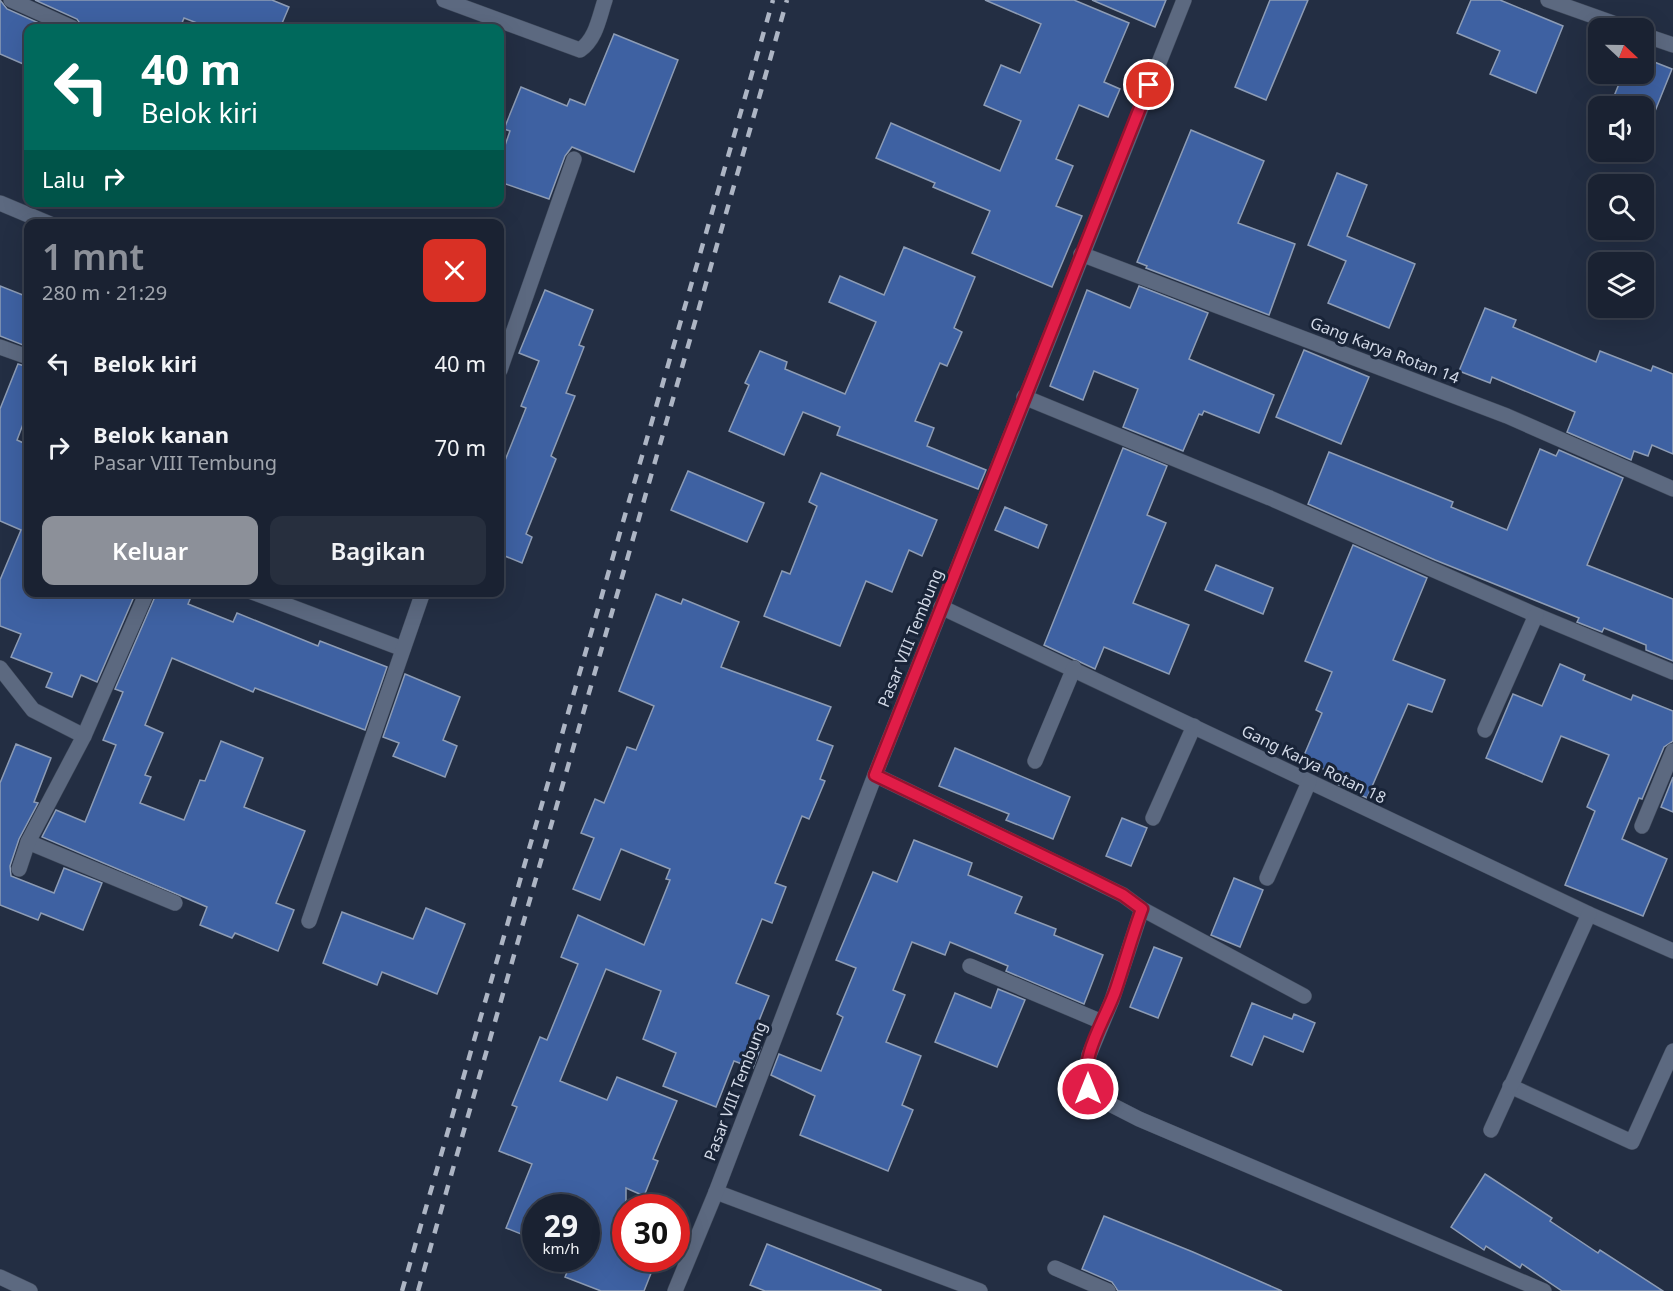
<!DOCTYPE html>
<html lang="id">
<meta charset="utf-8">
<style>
body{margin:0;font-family:"Noto Sans",sans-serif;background:#272f3e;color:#f1f3f6;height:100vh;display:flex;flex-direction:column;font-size:22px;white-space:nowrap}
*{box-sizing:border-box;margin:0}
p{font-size:20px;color:#9fa4ac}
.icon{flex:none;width:33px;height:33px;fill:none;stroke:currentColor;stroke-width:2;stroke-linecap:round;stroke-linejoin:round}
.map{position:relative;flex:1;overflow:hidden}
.panel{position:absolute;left:24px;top:219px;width:480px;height:378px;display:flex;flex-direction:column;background:#1a2232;border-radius:12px;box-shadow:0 6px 24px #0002,0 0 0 2px #383f4d}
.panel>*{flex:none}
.hud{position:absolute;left:24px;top:24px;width:480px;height:183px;border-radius:12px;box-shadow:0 6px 24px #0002,0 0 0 2px #383f4d;background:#00695c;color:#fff;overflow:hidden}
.needle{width:39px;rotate:112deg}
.fabs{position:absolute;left:1588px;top:18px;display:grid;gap:12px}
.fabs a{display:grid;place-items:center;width:66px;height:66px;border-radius:12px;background:#1a2232;box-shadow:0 6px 24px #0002,0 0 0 2px #383f4d;font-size:30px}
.speed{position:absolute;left:522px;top:1194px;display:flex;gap:12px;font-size:30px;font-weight:700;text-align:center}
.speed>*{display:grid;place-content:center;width:78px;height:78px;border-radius:50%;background:#1a2232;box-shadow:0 6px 24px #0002,0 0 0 2px #383f4d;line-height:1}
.speed small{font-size:15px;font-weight:400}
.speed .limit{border:9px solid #d22;background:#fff;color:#111}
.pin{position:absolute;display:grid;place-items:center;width:51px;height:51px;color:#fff;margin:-26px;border:3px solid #fff;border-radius:50%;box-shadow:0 2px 6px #0007}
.me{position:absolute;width:66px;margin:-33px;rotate:0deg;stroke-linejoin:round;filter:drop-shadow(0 0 4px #0008)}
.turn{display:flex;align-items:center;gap:21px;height:126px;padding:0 18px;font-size:27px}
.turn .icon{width:78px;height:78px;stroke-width:2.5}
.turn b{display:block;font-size:42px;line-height:51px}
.then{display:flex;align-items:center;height:57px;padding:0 18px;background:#0003;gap:12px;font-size:22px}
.round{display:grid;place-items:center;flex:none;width:63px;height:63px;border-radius:12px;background:#272f3e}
.overview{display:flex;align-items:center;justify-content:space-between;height:102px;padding:0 18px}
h1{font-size:36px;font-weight:600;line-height:45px;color:#8c9099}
.primary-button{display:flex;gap:12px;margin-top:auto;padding:12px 18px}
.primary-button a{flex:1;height:69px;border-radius:12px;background:#8c9099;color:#fff;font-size:24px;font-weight:600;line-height:69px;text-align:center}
.primary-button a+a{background:#272f3e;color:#f1f3f6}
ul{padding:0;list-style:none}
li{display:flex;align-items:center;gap:18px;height:84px;padding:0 18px}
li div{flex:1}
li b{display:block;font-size:22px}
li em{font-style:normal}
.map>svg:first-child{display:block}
</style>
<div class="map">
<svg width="1673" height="1291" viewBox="0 0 1673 1291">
<rect width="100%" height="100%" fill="#232e43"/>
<g fill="#3e61a2" stroke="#8d9cb5" stroke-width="1.5">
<polygon points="0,0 7,9 50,28 28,28 28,66 0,54"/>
<polygon points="35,0 272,0 289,7 280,28 210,28 184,18 180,28 83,28 77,19"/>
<polygon points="985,0 1074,0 1129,23 1104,82 1120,89 1108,117 1079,105 1056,159 1073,166 1056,206 1082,216 1052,287 972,253 990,211 933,187 935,183 876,158 891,123 1000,171 1021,121 984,105 1001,65 1020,73 1041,24"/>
<polygon points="1092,0 1166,0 1155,27"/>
<polygon points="1270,0 1308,0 1266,100 1235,87"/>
<polygon points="1471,0 1500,0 1563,26 1536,93 1490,74 1500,51 1457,33"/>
<polygon points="614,34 678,60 634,172 572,147 565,156 549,199 500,182 500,160 510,131 504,129 521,87 567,106 570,99 585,105"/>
<polygon points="1644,58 1672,69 1645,136 1644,106 1610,106 1623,74 1644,74"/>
<polygon points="1191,130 1264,161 1238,223 1295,244 1269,315 1146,268 1147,266 1137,262"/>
<polygon points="1337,173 1367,185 1347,236 1415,264 1389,328 1328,303 1346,261 1308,245"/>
<polygon points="904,247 975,277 954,328 962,332 947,366 940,363 915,421 934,428 927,446 986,470 978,489 837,435 840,427 803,412 784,455 729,431 749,385 745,383 760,351 787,362 785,369 845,394 876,322 829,302 840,276 884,295"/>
<polygon points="0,286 28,297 28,347 0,336"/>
<polygon points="1139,286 1208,313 1189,359 1274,395 1259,433 1204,411 1202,415 1199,414 1183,451 1123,427 1138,389 1094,371 1083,400 1050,386 1087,290 1130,308"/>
<polygon points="545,290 593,310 579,345 584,347 566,393 575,396 551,456 556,459 526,534 532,537 522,563 500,554 500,473 526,408 521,406 539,361 519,353"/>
<polygon points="1485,308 1516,320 1513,327 1596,362 1600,351 1651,371 1653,366 1673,374 1673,454 1652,445 1648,456 1634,451 1631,460 1567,432 1575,412 1492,377 1490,383 1459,371"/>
<polygon points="1304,350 1369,377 1341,444 1276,417"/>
<polygon points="18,364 28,367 28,411 17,440 28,445 28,592 136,592 97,682 81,675 72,697 46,687 52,673 11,657 21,634 0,626 0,580 21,530 0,521 0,409"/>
<polygon points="1123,448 1167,466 1147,515 1166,523 1133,603 1189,625 1169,674 1104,647 1095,669 1044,645"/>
<polygon points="1540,449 1556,456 1559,450 1623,478 1587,565 1673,599 1673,661 1646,650 1646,645 1604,628 1602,632 1577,622 1579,618 1435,560 1308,504 1329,452 1453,502 1451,507 1507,530"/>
<polygon points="688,471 764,503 747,542 671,510"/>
<polygon points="821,473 937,520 922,556 909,550 892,592 866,581 840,646 764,616 782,571 790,574 817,506 809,502"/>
<polygon points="1005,507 1047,525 1038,548 995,530"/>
<polygon points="1353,545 1427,578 1393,660 1445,680 1432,712 1408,704 1367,798 1337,784 1340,776 1302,760 1322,713 1316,710 1332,672 1305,661"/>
<polygon points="1216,565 1273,588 1263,614 1205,590"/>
<polygon points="157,592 193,592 188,604 233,622 237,613 318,646 320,641 387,667 365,730 255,688 253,692 172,658 145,725 163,733 145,775 151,777 140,803 184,820 200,780 205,781 221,741 263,758 244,807 305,831 276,903 294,910 278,951 235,933 232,938 200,925 207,907 42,837 56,810 85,822 116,745 103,740 123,692 115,689"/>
<polygon points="656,594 681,604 683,599 739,622 721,667 831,707 817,740 833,746 820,779 825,781 809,819 802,816 775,883 786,887 772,923 762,919 736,983 769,996 750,1043 761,1047 753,1068 734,1061 716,1107 663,1086 676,1053 643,1039 661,991 606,969 560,1081 607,1100 617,1077 677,1101 653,1159 658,1161 644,1196 626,1188 626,1258 657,1258 644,1291 601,1291 565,1277 573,1258 586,1258 586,1208 536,1208 536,1240 506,1228 532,1164 499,1151 517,1107 512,1105 540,1037 547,1040 578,964 561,957 578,915 644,945 670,880 666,879 670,869 621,849 600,900 573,889 594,838 581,833 595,799 604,803 627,747 636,750 654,706 619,691"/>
<polygon points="1560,664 1585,675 1583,680 1631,700 1633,695 1673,711 1673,741 1664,747 1642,799 1639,798 1622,839 1667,859 1643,916 1565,885 1595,811 1587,807 1609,755 1561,736 1542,782 1486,758 1513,694 1542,706"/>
<polygon points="405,674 460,697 443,740 457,746 445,777 393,756 399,743 383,737"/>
<polygon points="16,744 51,758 34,802 38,803 19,839 10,866 11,876 54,893 64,868 102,883 83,930 41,913 38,920 0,905 0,783"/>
<polygon points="955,748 1070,797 1053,839 1006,820 1009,814 939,786"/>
<polygon points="1673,777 1673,812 1661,807"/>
<polygon points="1122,818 1147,828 1131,866 1106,856"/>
<polygon points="914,840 972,863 968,875 1022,897 1015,913 1056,929 1054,935 1103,955 1084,1004 1006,971 1008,966 950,942 945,955 912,942 893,990 905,995 886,1042 921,1056 902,1105 913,1110 888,1171 800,1135 815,1096 771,1075 779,1054 821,1071 843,1017 837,1014 856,968 836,960 873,872 897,882"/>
<polygon points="1234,878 1263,890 1240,947 1211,935"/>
<polygon points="426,908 465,924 437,994 382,972 377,985 323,963 342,912 413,939"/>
<polygon points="1154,947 1182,958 1158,1018 1130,1007"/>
<polygon points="998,989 1025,1000 997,1067 935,1042 955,993 991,1008"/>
<polygon points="1252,1003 1292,1019 1294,1014 1315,1023 1303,1052 1264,1036 1252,1065 1231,1056"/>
<polygon points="1485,1174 1552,1218 1550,1221 1598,1253 1600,1250 1663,1291 1562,1291 1522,1264 1520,1268 1486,1246 1484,1250 1451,1227"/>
<polygon points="1104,1216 1193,1252 1282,1291 1118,1291 1112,1282 1082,1269"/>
<polygon points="767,1244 881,1290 881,1291 765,1291 750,1285"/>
</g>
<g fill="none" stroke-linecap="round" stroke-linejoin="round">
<g stroke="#3f495a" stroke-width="16">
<g id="minor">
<polyline points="11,0 73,28"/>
<path d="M444 0 580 50C596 39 599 18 605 0"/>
<polyline points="1548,0 1627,28"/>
<polyline points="1644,35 1673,45"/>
<polyline points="0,203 50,224"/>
<polyline points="1081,254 1507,416 1673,489"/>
<polyline points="0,347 28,357"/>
<polyline points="500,370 574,159"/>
<polyline points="1024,397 1270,498 1536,615 1673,672"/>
<polyline points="252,592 403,649"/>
<polyline points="941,607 1589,914 1673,951"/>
<polyline points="0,668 33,710 84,736"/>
<polyline points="1485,730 1536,615"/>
<polyline points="1035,761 1074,668"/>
<polyline points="875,775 1123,895 1142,909 1304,996"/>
<polyline points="1153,818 1194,726"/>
<polyline points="1642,826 1673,751"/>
<polyline points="28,842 175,903"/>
<polyline points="19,869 28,842 84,736 147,592"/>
<polyline points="1267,878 1309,782"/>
<polyline points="1142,909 1112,1000 1089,1055 1085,1078 1088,1089 1096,1097 1139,1119 1544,1291"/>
<polyline points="309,921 423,592"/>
<polyline points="970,966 1102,1022"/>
<polyline points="1510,1086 1632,1142 1673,1051"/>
<polyline points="1491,1130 1589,914"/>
<polyline points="716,1192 980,1291"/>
<polyline points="1055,1268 1108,1291"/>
<polyline points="0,1277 30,1291"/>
<polyline points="675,1291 716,1192 875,775 1184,0"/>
</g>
</g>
<use href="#minor" stroke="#5c6980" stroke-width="15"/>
<g stroke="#adb5c4" stroke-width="4.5" stroke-dasharray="10 10" stroke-linecap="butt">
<polyline points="402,1291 773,0"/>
<polyline points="418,1291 787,0"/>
</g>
</g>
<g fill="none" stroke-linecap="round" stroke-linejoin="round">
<g stroke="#92132f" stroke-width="15">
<path id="route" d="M1088 1089C1080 1054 1105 1021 1116 989 1125 962 1132 936 1142 909L1123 895 1091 879 875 775 1149 85"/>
</g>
<use href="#route" stroke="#e11d48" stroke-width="10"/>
</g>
<g text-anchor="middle" stroke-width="6" stroke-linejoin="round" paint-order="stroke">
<g font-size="16" fill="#d2d9e7" stroke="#192438">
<text transform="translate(1385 350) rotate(21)" y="6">Gang Karya Rotan 14</text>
<text transform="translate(910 638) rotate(-68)" y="6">Pasar VIII Tembung</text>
<text transform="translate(1314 764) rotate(26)" y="6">Gang Karya Rotan 18</text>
<text transform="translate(735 1091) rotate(-69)" y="6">Pasar VIII Tembung</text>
</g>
</g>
</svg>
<div class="fabs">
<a><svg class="needle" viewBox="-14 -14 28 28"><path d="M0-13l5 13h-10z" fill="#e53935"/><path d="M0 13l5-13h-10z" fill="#9fa4ac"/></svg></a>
<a><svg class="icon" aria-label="sound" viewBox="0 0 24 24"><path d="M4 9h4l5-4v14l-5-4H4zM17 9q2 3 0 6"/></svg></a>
<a><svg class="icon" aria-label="search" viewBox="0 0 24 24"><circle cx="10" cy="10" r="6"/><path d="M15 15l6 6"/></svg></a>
<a><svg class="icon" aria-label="layers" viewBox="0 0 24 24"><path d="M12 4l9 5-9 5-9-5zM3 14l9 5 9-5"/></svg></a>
</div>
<div class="speed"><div>29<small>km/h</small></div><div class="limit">30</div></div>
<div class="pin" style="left:1149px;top:85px;background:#d93025"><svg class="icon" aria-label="arrive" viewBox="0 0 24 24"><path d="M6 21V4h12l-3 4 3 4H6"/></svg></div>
<svg class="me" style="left:1088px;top:1089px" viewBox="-20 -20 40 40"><circle r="17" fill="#e11d48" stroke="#fff" stroke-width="3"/><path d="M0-11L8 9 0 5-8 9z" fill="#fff"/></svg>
<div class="hud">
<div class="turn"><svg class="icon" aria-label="left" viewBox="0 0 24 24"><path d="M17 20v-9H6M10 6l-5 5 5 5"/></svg><div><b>40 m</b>Belok kiri</div></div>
<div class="then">Lalu<svg class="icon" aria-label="right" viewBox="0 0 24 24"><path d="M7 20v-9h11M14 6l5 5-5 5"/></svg></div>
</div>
<section class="panel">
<div class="overview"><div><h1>1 mnt</h1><p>280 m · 21:29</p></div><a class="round" style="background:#d93025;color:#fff"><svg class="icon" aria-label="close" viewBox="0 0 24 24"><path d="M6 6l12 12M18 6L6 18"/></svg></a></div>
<ul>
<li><svg class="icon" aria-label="left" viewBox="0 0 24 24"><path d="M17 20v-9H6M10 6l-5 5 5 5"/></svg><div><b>Belok kiri</b></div><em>40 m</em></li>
<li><svg class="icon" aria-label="right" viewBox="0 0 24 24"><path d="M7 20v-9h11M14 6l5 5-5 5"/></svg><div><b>Belok kanan</b><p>Pasar VIII Tembung</p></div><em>70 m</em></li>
</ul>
<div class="primary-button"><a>Keluar</a><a>Bagikan</a></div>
</section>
</div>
